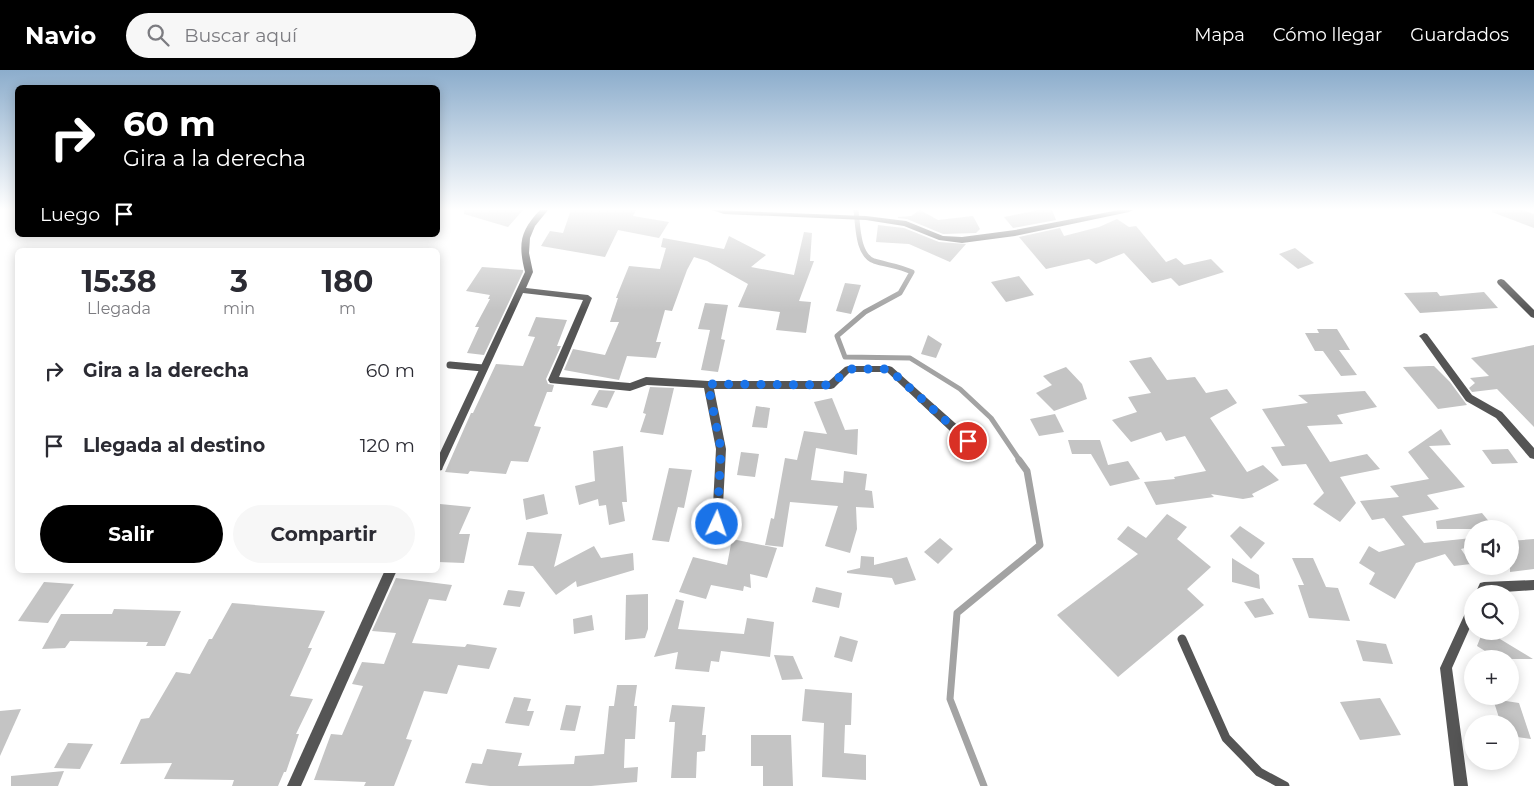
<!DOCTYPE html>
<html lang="es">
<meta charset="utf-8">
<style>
body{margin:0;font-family:Montserrat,sans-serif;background:#f7f7f7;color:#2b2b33;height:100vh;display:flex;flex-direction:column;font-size:19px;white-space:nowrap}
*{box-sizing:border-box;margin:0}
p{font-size:16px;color:#7c7c81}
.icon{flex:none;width:28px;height:28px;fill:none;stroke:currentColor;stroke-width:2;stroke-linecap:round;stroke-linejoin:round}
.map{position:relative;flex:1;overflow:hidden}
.side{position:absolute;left:15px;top:178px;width:425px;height:325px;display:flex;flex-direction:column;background:#fff;border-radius:8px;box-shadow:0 2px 12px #0003}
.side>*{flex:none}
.guide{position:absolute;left:15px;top:15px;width:425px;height:152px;border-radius:8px;box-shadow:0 2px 12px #0003;background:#000;color:#fff;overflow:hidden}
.buttons{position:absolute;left:1464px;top:450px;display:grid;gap:10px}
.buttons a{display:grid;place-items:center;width:55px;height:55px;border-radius:50%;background:#fff;box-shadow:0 2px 12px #0003;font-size:25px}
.pin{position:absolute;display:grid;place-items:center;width:42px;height:42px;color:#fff;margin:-21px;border:2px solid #fff;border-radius:50%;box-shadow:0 1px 5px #0007}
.me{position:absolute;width:55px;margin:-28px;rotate:3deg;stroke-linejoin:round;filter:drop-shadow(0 0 4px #0008)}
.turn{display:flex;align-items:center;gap:18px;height:105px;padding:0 25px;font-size:22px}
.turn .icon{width:65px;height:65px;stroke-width:2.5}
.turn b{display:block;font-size:35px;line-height:42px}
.then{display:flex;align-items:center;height:48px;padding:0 25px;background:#0003;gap:10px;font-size:19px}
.eta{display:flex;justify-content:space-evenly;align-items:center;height:85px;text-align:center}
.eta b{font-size:30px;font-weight:700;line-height:35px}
.cta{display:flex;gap:10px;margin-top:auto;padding:10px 25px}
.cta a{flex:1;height:58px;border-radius:30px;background:#000;color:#fff;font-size:20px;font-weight:700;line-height:58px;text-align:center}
.cta a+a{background:#f7f7f7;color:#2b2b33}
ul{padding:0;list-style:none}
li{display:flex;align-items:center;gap:15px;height:75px;padding:0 25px}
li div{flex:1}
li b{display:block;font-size:19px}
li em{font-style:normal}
header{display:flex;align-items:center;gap:30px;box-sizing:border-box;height:70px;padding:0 25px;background:#000;color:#fff}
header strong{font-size:24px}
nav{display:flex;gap:28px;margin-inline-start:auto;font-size:18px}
.search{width:350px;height:45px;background:#f7f7f7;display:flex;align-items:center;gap:12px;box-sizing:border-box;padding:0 18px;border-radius:28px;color:#7c7c81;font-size:19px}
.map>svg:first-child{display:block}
</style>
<header>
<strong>Navio</strong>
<div class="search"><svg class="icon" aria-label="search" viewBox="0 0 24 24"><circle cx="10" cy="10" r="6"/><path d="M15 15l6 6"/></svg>Buscar aquí</div>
<nav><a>Mapa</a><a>Cómo llegar</a><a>Guardados</a></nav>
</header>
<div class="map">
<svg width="1534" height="716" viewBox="0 0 1534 716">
<rect width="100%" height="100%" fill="#fff"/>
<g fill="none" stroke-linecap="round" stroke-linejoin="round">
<path stroke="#a3a3a3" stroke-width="5" d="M856 140C858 154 857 185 874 191 887 195 899 196 912 202L900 223 865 242 837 266 845 287 910 288 960 319 991 348 1020 391"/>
<polyline stroke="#a3a3a3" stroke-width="7" points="984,716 950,629 957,543 1040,475 1027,401 1019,390"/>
</g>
<g fill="#c4c4c4">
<polygon points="464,140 523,140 508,157 464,144"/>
<polygon points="571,140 636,140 633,146 669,152 659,168 618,160 605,187 541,176 550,161 563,163"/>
<polygon points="920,140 938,150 973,146 980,159 976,163 943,164 907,149 898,148 898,147 911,146"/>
<polygon points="1039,140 1052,140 1056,150 1013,158 1004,147"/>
<polygon points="1493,140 1522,140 1534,144 1534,158 1492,142"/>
<polygon points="1117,149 1129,157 1136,156 1166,192 1176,188 1184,195 1211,189 1224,202 1179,216 1171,208 1152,213 1124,183 1096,194 1089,189 1046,199 1019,167 1060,158 1064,166 1099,157"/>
<polygon points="878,155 904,158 939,172 966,174 950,192 909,174 876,172"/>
<polygon points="804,162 812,163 810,191 814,191 799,231 811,232 806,263 776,260 780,242 738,237 748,214 707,191 694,187 687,200 672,241 665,240 656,272 661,272 656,288 627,286 619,310 564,300 573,279 605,285 619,252 610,252 618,228 616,228 629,196 660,199 666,178 661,177 663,168 724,179 729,166 766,185 751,197 794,205"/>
<polygon points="1295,178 1314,193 1298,199 1279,184"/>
<polygon points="482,197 523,200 523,202 484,285 467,283 479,257 475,257 490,229 488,229 490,225 466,221"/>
<polygon points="1019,206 1034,225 1006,232 991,212"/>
<polygon points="845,213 861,215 851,244 836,241"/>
<polygon points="1437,222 1440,226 1484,222 1498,238 1420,243 1404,223"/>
<polygon points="705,233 728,235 721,269 725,270 718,302 701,300 710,260 698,259"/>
<polygon points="536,247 567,250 557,276 561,276 546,309 548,314 554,315 552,322 547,322 534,356 541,357 528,392 511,391 506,404 470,401 468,404 445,402 471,343 473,343 496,294 523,296 535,267 528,266"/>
<polygon points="1317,259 1337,259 1350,280 1339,280 1357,305 1341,306 1323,281 1315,281 1305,263 1319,263"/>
<polygon points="928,265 942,274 936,288 921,284"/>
<polygon points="1534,275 1534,357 1497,319 1472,322 1469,318 1475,313 1470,308 1489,306 1471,288"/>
<polygon points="1151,287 1167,310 1195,307 1206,323 1227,319 1237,333 1210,348 1247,402 1263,395 1279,410 1252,424 1254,427 1243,429 1211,424 1214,427 1156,435 1144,412 1175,409 1174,407 1206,401 1185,366 1166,371 1161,362 1131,372 1112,350 1137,342 1128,327 1151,323 1129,291"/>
<polygon points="1429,296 1434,296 1450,312 1467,335 1438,339 1403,297"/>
<polygon points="1066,297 1082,314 1087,329 1054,341 1036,323 1052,315 1043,306"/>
<polygon points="650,317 674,318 663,365 640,362 646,344 643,343"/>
<polygon points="599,320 615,321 607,338 591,335"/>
<polygon points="1365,321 1377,337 1337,345 1343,354 1307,356 1330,392 1367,384 1380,399 1340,407 1356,433 1340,452 1313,434 1324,423 1306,394 1282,396 1271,377 1285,376 1262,339 1308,333 1298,325"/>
<polygon points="832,328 845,360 858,359 857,385 816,378 811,410 843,413 844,401 867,404 865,420 872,421 874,438 856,437 857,459 850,483 825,476 838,436 790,432 783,477 765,475 771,448 774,449 785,388 797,390 804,361 827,364 814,332"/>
<polygon points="756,336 770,338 767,358 752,357"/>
<polygon points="1055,344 1064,362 1039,366 1030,349"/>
<polygon points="1441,359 1451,375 1429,376 1465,417 1427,425 1439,439 1402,446 1424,473 1472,468 1472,476 1461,479 1471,494 1454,496 1445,484 1416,493 1395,529 1369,514 1375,503 1359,493 1369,476 1379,482 1405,475 1384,448 1372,450 1360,431 1399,427 1390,416 1429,409 1408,382"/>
<polygon points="1068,370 1100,370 1108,395 1128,391 1140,409 1110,416 1091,384 1072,384"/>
<polygon points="623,376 627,432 622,432 625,451 609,455 606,435 599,436 598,429 579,435 575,416 595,411 593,381"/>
<polygon points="1508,379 1518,393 1492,394 1482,380"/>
<polygon points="741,382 759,384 755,407 737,405"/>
<polygon points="669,398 692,400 684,438 678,437 669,472 652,470"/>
<polygon points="544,424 548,444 526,450 523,429"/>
<polygon points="440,434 471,437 459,464 470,464 464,493 438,492 438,440"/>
<polygon points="1482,443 1495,459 1437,459 1436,451"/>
<polygon points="1167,444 1187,457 1177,469 1211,497 1187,519 1204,535 1118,607 1057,545 1138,484 1117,469 1128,456 1146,468"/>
<polygon points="1240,456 1265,473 1251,489 1230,466"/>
<polygon points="527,462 562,464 554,497 594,476 601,488 633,483 634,500 577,517 576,511 556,525 533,496 518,495"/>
<polygon points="940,468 953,479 938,494 924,482"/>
<polygon points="732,469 777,478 767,508 750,504 751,518 744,516 743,521 711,515 706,529 679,522 693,487 727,495"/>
<polygon points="1534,469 1534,499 1510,502 1510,471"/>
<polygon points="861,486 874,487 874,495 907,487 916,510 895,515 892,508 847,503 847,501 860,498"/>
<polygon points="1232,488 1259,505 1260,519 1232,512"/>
<polygon points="1292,488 1313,488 1326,517 1338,518 1350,551 1309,548 1298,515 1304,515"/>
<polygon points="396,508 452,515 446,531 429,529 412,573 465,577 467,574 497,578 489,599 458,595 447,624 424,621 406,669 412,670 394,716 364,716 366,712 314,710 331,664 342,665 363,616 352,614 362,592 384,594 396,563 372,561"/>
<polygon points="44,512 74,514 48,553 18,551"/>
<polygon points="816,517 842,523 839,538 812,532"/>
<polygon points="508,520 525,522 520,537 503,535"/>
<polygon points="648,524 648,559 645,568 625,570 626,525"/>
<polygon points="1263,528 1274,544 1255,548 1244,532"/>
<polygon points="676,529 684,531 678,559 744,564 747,548 774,552 770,587 721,581 719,592 711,591 709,602 675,599 678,582 654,587"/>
<polygon points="232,533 325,541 308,578 312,578 290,626 313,629 296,664 299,664 286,702 284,702 278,716 232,716 234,710 164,709 172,693 120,694 141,649 149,648 176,602 190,604 209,569 212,569"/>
<polygon points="114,539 181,541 165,576 146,576 148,572 70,571 65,578 42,579 61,544 112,544"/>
<polygon points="592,545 594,560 574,564 573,549"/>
<polygon points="1483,561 1493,561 1501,566 1500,569 1533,589 1498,589 1477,576"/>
<polygon points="840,566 858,571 852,592 834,587"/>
<polygon points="1356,570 1386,574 1393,594 1363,591"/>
<polygon points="774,585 793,586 803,609 782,610"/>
<polygon points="617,615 637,615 634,636 637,636 635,669 625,669 624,698 638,697 637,712 591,716 490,716 465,713 472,693 482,694 487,679 522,683 518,696 574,694 575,686 604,684 609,636 614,636"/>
<polygon points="805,619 852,623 851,655 845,655 844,683 866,685 866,710 822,707 824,653 802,651"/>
<polygon points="514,627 531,629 527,641 534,641 529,656 505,653"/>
<polygon points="1380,628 1401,665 1360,670 1340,632"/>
<polygon points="1493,629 1519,633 1531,669 1510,666 1510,654 1501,654"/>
<polygon points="566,635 581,636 575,661 560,660"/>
<polygon points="672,635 705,637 702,665 706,665 705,681 697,682 696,708 671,708 675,652 669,652"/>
<polygon points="21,639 0,686 0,641"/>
<polygon points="751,665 791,665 793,716 763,716 763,696 751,696"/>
<polygon points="68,673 93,674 80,699 54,698"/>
<polygon points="64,701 58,716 11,716 11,706"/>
</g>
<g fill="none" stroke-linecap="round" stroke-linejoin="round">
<polyline stroke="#555" stroke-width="7" points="450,295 483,298"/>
<polyline stroke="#555" stroke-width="9" points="1182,569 1226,668 1259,702 1285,716"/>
<g fill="#555" fill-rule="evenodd">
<path d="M540 140H548L535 156 530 168 529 183 533 202 526 218 588 225 592 228 559 307 630 313 646 307 708 311H829L845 297 848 296H889L892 297 972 368 973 371 972 374H964L887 302H850L834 318 831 319H714L726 379 722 454 721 457 717 459 713 457 712 454 716 379 704 318 647 315 630 321 550 313 548 310 583 230 523 223 443 397 442 400 438 401V387L525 202C518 174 520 161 540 140Z"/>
<polygon points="712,140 866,146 906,151 943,166 962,167 1015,160 1119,140 1133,140 1129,142 1015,166 962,173 939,170 904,156 866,150 724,144"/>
<polygon points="1501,209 1504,210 1534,240 1534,248 1531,247 1498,214 1497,212 1498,210"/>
<polygon points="1424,263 1427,264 1472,325 1502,342 1534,378 1534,389 1530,388 1496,348 1466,331 1421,268 1419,266"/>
<polygon points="385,500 397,500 301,716 287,716"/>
<polygon points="1534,510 1534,520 1475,524 1480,513 1484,512"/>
<polygon points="1472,536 1472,553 1452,598 1468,716 1454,716 1440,598 1468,537"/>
</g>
</g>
<linearGradient id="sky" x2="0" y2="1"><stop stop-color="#8cadcc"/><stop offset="0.58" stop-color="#fff"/><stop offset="1" stop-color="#fff" stop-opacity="0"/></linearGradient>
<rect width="1534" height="240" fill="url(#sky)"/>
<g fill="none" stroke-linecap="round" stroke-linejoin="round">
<polyline stroke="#1a73e8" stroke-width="9" stroke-dasharray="0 16.2" points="717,454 721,379 708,314 831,315 848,299 889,299 968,371"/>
</g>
</svg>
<div class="buttons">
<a><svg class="icon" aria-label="sound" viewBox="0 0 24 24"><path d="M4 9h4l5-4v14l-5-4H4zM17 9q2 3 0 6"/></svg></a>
<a><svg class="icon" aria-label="search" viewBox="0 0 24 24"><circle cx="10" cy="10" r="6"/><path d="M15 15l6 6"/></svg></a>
<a>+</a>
<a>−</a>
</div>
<div class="pin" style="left:968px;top:371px;background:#d93025"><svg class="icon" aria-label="arrive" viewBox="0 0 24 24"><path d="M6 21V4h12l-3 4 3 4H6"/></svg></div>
<svg class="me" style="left:717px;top:454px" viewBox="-20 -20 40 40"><circle r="17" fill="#1a73e8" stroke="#fff" stroke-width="3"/><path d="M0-11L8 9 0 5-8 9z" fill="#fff"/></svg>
<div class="guide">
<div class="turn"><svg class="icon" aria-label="right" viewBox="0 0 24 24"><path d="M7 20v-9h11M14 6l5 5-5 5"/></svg><div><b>60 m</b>Gira a la derecha</div></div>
<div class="then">Luego<svg class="icon" aria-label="arrive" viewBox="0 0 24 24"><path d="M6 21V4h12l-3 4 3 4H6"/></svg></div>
</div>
<section class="side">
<div class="eta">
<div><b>15:38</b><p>Llegada</p></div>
<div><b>3</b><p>min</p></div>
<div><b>180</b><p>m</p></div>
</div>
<ul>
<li><svg class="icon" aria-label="right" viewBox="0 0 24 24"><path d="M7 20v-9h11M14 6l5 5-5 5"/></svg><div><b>Gira a la derecha</b></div><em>60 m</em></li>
<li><svg class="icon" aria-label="arrive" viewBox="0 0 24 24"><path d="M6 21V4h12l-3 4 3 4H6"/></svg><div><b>Llegada al destino</b></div><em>120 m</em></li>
</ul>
<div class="cta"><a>Salir</a><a>Compartir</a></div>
</section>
</div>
